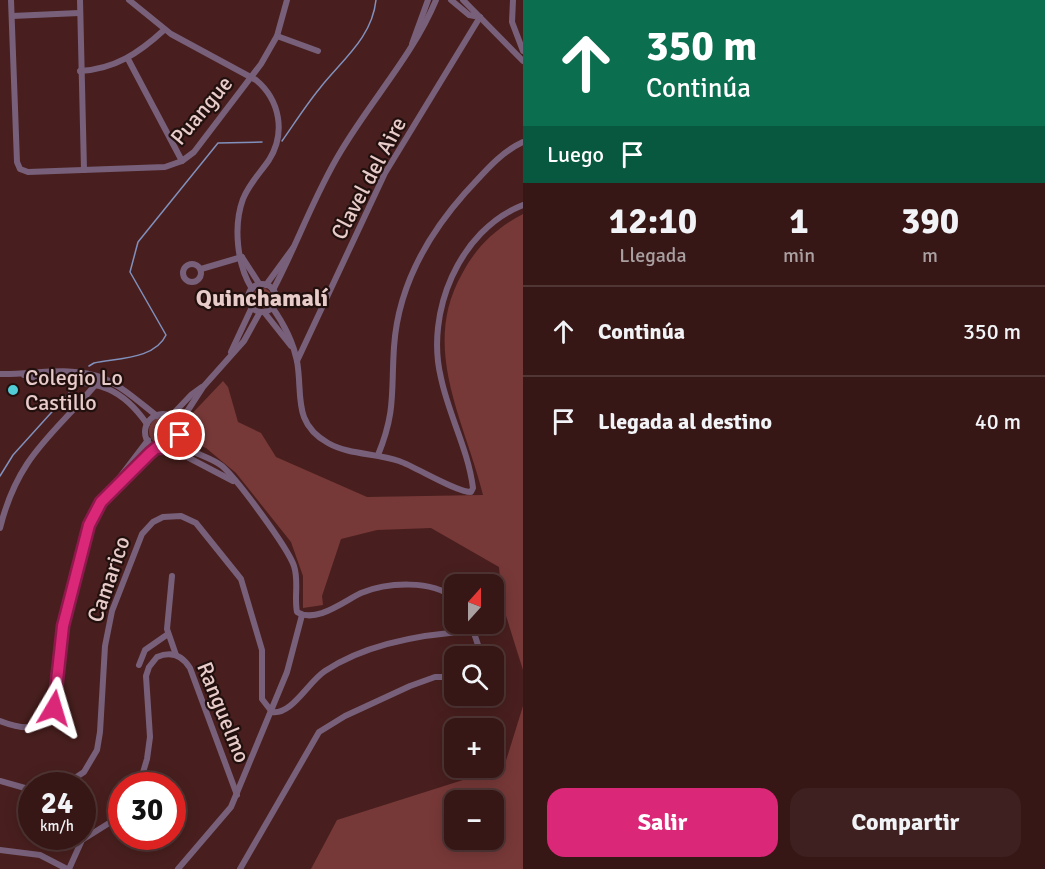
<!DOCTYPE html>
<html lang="es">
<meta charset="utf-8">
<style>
body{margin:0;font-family:Signika,sans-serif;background:#3d201f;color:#f1f3f6;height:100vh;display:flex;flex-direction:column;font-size:22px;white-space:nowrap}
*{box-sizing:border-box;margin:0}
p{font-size:20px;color:#aa9fa1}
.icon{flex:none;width:33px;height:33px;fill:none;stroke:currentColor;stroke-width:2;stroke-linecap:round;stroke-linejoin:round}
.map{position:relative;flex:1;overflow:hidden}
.side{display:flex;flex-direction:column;background:#361716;width:522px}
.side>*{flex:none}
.top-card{background:#0b6e4f;color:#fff;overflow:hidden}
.needle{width:39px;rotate:21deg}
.controls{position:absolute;left:444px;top:574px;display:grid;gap:12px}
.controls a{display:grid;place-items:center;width:60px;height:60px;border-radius:12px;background:#361716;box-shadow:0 3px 15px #0003,0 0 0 2px #503635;font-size:30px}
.speed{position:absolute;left:18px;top:772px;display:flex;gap:12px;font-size:30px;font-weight:700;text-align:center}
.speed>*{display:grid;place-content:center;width:78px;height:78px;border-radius:50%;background:#361716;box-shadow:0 3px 15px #0003,0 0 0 2px #503635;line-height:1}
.speed small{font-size:15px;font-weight:400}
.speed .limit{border:9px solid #d22;background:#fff;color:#111}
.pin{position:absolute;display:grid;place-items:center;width:51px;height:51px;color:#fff;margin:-26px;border:3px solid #fff;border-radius:50%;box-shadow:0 2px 6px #0007}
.me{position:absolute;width:66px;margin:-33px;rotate:7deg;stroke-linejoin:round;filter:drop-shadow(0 0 4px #0008)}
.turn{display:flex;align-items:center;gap:21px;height:126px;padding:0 24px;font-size:27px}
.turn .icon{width:78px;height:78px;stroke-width:2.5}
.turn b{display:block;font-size:42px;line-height:51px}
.then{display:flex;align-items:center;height:57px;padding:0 24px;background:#0003;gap:12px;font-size:22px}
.eta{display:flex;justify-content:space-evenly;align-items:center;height:102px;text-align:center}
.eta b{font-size:36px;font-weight:700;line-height:42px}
.primary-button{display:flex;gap:12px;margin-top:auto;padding:12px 24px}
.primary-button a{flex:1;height:69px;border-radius:18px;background:#db2777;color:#fff;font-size:24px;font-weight:700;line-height:69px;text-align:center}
.primary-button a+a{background:#3d201f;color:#f1f3f6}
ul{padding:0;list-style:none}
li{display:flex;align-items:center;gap:18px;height:90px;padding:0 24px;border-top:2px solid #503635}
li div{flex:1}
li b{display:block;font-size:22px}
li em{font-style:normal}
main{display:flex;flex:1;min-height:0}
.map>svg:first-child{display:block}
</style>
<main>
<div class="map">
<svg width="523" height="869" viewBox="0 0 523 869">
<rect width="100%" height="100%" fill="#481f1e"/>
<g fill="#773938" fill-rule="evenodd">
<path d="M523 214V670L502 603 499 567 431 528 377 530 341 539 322 596 323 605 303 608V576L291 542 236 473 206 448 186 440V420L223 381 228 387 238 422 261 433 276 457 367 497 483 495C465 421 420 348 462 274 476 247 496 228 523 214Z"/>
<circle cx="262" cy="298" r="10"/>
<circle cx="163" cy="431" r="14"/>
<path d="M523 706V869H311L337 820 504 767ZM454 801H494V840H454Z"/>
</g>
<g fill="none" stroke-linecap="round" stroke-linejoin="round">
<g stroke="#8190bd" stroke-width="1.5">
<path d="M282 141C294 124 306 105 320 88 342 60 372 38 376 0"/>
<path d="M89 366 94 363C118 358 155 359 166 335L130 272 138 242 218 143 262 142"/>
<polyline points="0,476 13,455 69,393"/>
</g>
<g stroke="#78607a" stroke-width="6">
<polyline points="11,0 17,162 20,169 28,172 165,167 182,161 194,152 261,64 277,36 287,0"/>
<polyline points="80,0 84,170"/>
<path d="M129 0 171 34 256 80C280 100 286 133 269 160 260 173 249 184 243 199 233 226 237 265 252 289"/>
<polyline points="451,0 469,15 480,17"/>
<polyline points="463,0 523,61"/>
<polyline points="513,0 512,22 523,51"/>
<polyline points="12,16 79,13"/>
<polyline points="277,36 318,51"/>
<polyline points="412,44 428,0"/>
<polyline points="128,59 182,161"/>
<path d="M80 71C115 69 139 53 164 30"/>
<polyline points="242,257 260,285"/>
<circle cx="192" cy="273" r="9"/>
<polyline points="201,269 242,257"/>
<circle cx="262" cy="298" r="14"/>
<polyline points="266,285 293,248"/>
<path d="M273 290C297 245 314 195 341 151 372 99 413 55 436 0"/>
<path d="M272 307C284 324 293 341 297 361 303 394 292 423 328 443 349 455 376 453 399 461 416 467 456 492 471 492L473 488C468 449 449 416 441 378 425 313 459 230 523 205"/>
<polyline points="264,312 291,346"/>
<polyline points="231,352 252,307"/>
<polyline points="297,361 385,173 480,17"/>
<path d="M0 374C33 375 70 365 103 378 123 387 139 402 157 416"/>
<path d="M24 375C77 390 108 368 147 424"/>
<circle cx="163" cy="432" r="18"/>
<polyline points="171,416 191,395 202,387"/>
<polyline points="179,424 203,387 244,341 260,312"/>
<path d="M178 441C188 453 210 456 222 466 237 479 288 548 294 566 299 581 294 597 297 612 316 624 344 601 361 593 388 582 432 580 454 598"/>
<polyline points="170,448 233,481"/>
<path d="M378 455C396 411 391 392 394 347 398 287 426 237 465 193 483 174 499 153 523 142"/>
<polyline points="119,483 129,477 156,448"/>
<path d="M0 528C19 452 56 434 101 378"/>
<polyline points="172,576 167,629 176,655"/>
<polyline points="471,624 482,657"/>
<polyline points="139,665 145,650 168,634"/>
<path d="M0 721C23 730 47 733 55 704L63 626 89 525 101 502 148 440"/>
<polyline points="0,781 32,790"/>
<path d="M63 786 84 772 97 750 100 732 105 646 112 611 142 534 153 522 163 517 181 516 196 523 241 579 262 650V699L272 712C292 715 308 682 325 671 367 643 423 634 473 631"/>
<path d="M139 786 147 759 150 737 146 676 149 667 157 657C171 651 182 655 190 668L237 795"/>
<polyline points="0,850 40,855 67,869"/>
<polyline points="69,869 82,840 122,815"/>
<polyline points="178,869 231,807 287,672 302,615"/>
<polyline points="240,869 319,732 345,716 410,686 435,677 454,677"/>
</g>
</g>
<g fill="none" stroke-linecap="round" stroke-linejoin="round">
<g stroke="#8e194d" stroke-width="15">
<polyline id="route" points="54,708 63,626 89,525 101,502 150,453 156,448 173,447 180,435"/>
</g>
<use href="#route" stroke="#db2777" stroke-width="10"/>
</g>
<circle fill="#52ccd6" stroke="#22100f" stroke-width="2" cx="13" cy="390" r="6"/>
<g text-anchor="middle" stroke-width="4.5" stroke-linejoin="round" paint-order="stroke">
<g font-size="22" fill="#e8ccca" stroke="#22100f">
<text transform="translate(201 110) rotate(-50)" y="8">Puangue</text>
<text transform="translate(368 178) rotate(-62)" y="8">Clavel del Aire</text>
<text transform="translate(108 579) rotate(-71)" y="8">Camarico</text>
<text transform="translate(224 712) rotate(68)" y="8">Ranguelmo</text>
</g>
<g font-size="22" fill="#e8ccca" stroke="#22100f" text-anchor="start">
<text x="25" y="385">Colegio Lo<tspan x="25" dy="25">Castillo</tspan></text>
</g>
<g font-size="24" font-weight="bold" fill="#e8ccca" stroke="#22100f">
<text x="262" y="306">Quinchamalí</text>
</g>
</g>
</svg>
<div class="controls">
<a><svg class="needle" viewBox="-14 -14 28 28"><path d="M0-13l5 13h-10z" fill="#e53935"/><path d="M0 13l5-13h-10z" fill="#aa9fa1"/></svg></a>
<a><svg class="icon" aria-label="search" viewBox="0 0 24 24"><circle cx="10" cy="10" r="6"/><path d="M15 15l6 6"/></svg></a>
<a>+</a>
<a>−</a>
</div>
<div class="speed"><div>24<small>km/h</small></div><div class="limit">30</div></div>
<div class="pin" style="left:180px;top:435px;background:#d93025"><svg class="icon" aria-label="arrive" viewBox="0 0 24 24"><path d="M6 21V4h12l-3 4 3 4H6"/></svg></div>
<svg class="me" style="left:54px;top:708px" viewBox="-20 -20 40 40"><path d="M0-17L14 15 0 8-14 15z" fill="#db2777" stroke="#fff" stroke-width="4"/></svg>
</div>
<section class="side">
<div class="top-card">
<div class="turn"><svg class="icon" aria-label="ahead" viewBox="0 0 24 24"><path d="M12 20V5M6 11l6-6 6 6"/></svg><div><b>350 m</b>Continúa</div></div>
<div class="then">Luego<svg class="icon" aria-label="arrive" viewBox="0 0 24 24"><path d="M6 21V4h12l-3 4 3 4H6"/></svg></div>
</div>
<div class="eta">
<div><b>12:10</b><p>Llegada</p></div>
<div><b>1</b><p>min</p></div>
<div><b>390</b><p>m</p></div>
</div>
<ul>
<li><svg class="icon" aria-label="ahead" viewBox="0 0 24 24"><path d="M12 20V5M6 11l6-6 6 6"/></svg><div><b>Continúa</b></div><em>350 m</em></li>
<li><svg class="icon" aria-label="arrive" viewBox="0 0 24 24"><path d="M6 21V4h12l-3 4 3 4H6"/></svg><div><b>Llegada al destino</b></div><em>40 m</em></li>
</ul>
<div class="primary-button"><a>Salir</a><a>Compartir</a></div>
</section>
</main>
